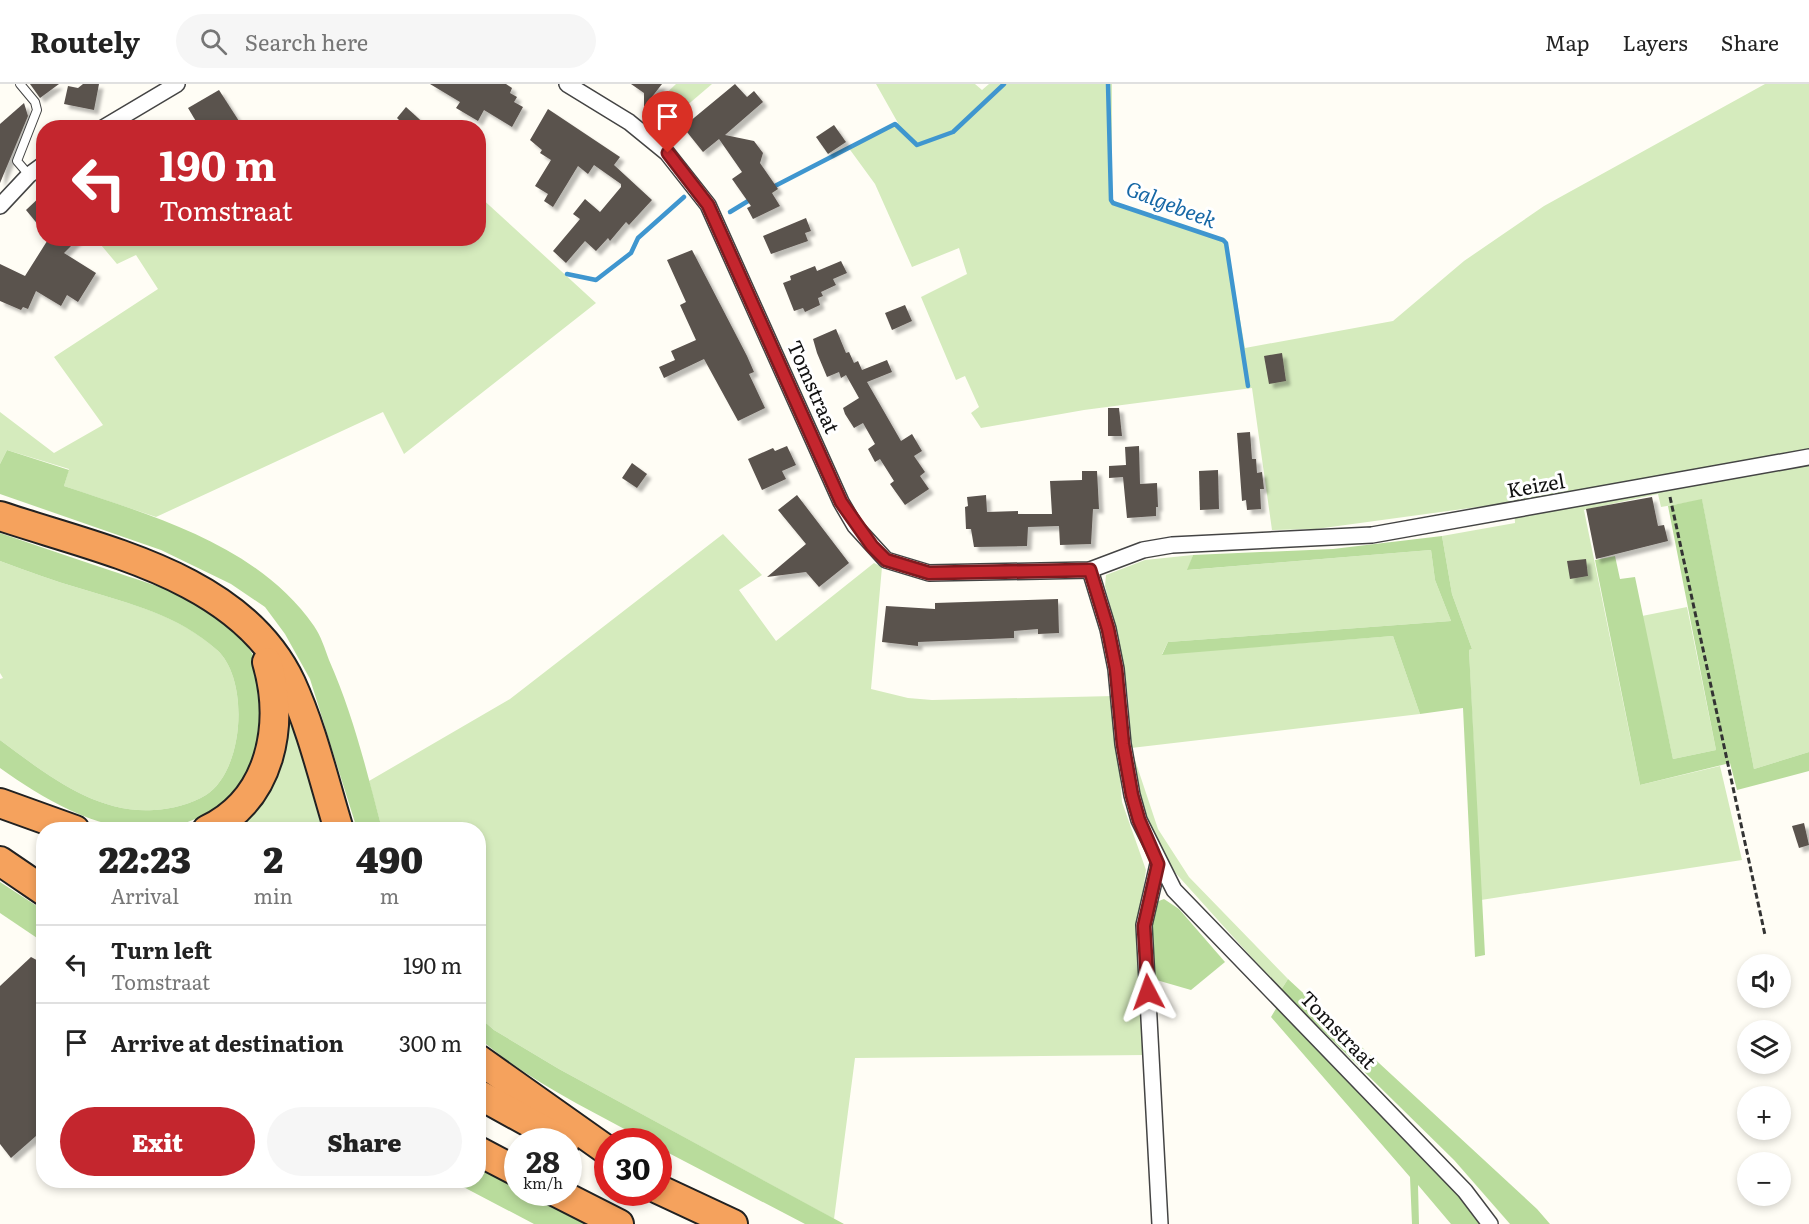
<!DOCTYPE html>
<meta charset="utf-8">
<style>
body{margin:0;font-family:Literata,serif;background:#f6f6f6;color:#222;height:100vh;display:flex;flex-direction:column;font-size:22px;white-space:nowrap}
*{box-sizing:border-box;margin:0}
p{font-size:20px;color:#767676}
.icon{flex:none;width:33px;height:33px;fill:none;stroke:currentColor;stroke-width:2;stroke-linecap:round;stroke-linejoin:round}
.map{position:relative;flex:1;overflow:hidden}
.side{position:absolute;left:36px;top:738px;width:450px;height:366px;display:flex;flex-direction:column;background:#fff;border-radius:24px;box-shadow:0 3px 9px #0003}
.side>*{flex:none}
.hud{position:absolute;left:36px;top:36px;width:450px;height:126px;border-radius:24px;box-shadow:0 3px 9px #0003;background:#c4262e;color:#fff;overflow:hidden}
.buttons{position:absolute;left:1737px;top:870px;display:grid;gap:12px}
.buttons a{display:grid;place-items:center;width:54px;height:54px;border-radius:50%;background:#fff;box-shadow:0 3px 9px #0003;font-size:30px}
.speed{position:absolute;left:504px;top:1044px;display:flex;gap:12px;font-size:30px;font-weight:700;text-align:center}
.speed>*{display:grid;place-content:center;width:78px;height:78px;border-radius:50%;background:#fff;box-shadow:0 3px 9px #0003;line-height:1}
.speed small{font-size:15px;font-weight:400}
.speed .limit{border:9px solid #d22;background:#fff;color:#111}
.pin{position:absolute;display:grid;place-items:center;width:51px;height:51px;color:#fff;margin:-62px -26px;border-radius:50% 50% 50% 0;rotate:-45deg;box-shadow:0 0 6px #0007}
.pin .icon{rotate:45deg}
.me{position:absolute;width:66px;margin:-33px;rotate:356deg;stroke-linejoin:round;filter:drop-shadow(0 0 4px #0008)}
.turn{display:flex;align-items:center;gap:21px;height:126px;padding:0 24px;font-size:27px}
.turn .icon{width:78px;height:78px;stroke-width:2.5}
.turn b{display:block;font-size:42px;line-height:51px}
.eta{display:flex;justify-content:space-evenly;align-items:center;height:102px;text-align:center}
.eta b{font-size:36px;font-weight:800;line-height:42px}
.primary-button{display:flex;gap:12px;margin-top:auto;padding:12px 24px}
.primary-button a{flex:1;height:69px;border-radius:36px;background:#c4262e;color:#fff;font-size:24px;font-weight:800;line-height:69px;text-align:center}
.primary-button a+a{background:#f6f6f6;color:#222}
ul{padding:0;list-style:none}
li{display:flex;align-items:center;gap:18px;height:78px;padding:0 24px;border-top:2px solid #e0e0e0}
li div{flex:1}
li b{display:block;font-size:22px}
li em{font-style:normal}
header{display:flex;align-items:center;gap:36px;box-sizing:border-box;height:84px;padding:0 30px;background:#fff;border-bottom:2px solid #e0e0e0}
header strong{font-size:28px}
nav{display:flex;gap:33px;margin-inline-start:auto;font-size:21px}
.search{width:420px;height:54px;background:#f6f6f6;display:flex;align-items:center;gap:15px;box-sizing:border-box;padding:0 21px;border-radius:33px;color:#767676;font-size:22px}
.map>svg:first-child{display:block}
</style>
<header>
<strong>Routely</strong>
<div class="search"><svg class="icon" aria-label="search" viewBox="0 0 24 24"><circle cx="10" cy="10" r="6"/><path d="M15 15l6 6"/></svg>Search here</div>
<nav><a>Map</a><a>Layers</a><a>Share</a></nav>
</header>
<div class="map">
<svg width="1809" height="1140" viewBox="0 0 1809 1140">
<defs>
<filter id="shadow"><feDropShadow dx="4.5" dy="4.5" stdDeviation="1.5" flood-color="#0004"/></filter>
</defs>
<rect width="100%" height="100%" fill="#fffdf5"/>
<g fill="#d5ebbd">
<polygon points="676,0 712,0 658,46 642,32"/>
<polygon points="876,0 975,0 982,6 989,0 1112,0 1112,118 1226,155 1245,264 1393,237 1464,177 1544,122 1765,0 1809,0 1809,668 1754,685 1702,416 1661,423 1658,410 1584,426 1640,701 1720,682 1742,776 1481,816 1469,566 1472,565 1452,510 1442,452 1515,439 1514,418 1316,445 1272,446 1252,304 1084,326 981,344 971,329 979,323 965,292 956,296 921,213 967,190 959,164 912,183 875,100 848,63 898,39"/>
<polygon points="479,112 596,219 404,370 383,328 156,433 64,402 69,385 7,366 0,380 0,328 54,369 103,341 54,273 158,205 136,171 117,180 96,155 478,154"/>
<polygon points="723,450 762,491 739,506 776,557 874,479 882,483 871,605 908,614 932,616 1114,612 1122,718 1146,786 1138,840 1146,971 855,974 834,1135 559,985 494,946 479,933 478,746 382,745 369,697 510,615"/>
<polygon points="1431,466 1435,496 1451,537 1168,558 1162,570 1393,552 1420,630 1131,664 1158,745 1189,793 1288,895 1281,906 1171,784 1142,726 1131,663 1128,612 1118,552 1105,502 1106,491 1145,476 1193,471 1188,486"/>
<path d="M0 477C27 487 54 497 82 505 131 520 179 531 217 566 250 596 244 687 206 711 191 720 172 725 154 726 94 730 45 689 0 656V595L3 594 0 589Z"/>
<polygon points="1687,523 1716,666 1673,675 1642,532"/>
<polygon points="282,600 330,745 223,746"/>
</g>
<g fill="#b9dc9c">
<path d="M7 366 69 386 64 402C153 432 258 461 314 542 321 552 325 565 329 576 353 630 367 688 382 745H357L310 595 285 550 265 523 231 500 161 466 0 410V380Z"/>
<polygon points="1702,415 1754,685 1809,668 1809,687 1737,706 1730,679 1640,701 1595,476 1615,472 1620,495 1635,493 1673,675 1716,666 1668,422"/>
<path d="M0 449C37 462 74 474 112 487 152 501 203 513 234 545 254 566 268 597 268 627 268 635 263 645 260 653 257 664 255 677 250 688 238 715 195 740 166 744 105 752 48 718 0 684V656C45 689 94 730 154 726 172 725 191 720 206 711 244 687 250 596 217 566 178 531 131 520 82 505 54 497 27 487 0 477Z"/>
<polygon points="1442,452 1452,510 1472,565 1469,566 1485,871 1475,873 1463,624 1420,630 1393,552 1162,571 1168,558 1451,537 1435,496 1431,466 1187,486 1193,471 1333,465"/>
<polygon points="0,798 43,826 43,858 0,829"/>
<polygon points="1164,815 1179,825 1225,878 1191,906 1153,895 1149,848 1156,818"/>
<polygon points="1288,895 1537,1125 1550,1140 1510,1140 1454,1076 1281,906"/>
<polygon points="1277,923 1473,1126 1482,1140 1451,1140 1418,1101 1419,1140 1412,1140 1410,1093 1271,933"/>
<path d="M479 933 494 946 559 985 844 1140H805L659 1064 658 1058 647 1057C590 1026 528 997 479 954Z"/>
<polygon points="479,1082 517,1103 518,1108 527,1109 586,1140 534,1140 452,1097 478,1096"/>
</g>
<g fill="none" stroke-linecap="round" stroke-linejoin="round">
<g stroke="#3f96cf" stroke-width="4.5">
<polyline points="1108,0 1111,116 1113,119 1223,156 1226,159 1248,302"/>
<polyline points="771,104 895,40 917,61 953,48 1004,0"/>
<polyline points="730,128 753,114"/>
<polyline points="567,190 596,196 631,169 638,154 684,113"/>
</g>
</g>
<g fill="#5a524d" filter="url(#shadow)">
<polygon points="30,0 59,0 40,14"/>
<polygon points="83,0 99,0 94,26 64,20 68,2 78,4"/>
<polygon points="430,0 506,0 512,4 510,9 517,13 514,18 523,23 512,43 484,26 478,37 456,24 460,18"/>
<polygon points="631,0 662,0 644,23 644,9"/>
<polygon points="735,0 747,13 754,7 763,18 725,51 754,57 763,69 760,79 778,105 772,109 780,122 753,135 747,124 751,122 732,95 742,88 719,55 703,68 683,43"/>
<polygon points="219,6 239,37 228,44 200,44 188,24"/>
<polygon points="24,19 28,32 0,99 0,40"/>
<polygon points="406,23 429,44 407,44 397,34"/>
<polygon points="548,25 620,73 614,81 652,116 629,141 626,138 610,157 608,154 596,167 585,157 566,179 553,167 580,135 573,130 585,115 600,128 621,103 621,100 594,81 588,90 578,82 553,123 544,117 548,110 535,102 551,76 540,69 542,66 530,56"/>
<polygon points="834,41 846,58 828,70 816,53"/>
<polygon points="44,109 44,148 26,126"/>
<polygon points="806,134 811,147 805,149 808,157 771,170 763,152"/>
<polygon points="49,154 79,154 64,169 96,189 78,218 67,211 61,222 36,207 28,225 23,223 21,226 0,217 0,180 25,192"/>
<polygon points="692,166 747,272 754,288 749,290 765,324 738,337 704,275 664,294 659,283 675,276 671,267 696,256 680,221 686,218 667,176"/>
<polygon points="841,177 847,189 833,195 836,201 821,208 823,212 818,214 820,221 805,228 803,224 794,227 783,199 791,196 790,192 815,182 817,187"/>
<polygon points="905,221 912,237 892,246 885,229"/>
<polygon points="836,245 846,269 849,268 854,279 858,277 862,286 887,276 892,288 867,298 901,357 912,350 922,367 914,372 925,388 920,392 929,405 905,421 890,400 894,397 880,375 875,378 868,365 875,360 863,339 854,344 845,330 843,324 859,314 846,291 841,294 839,288 827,293 817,269 813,255"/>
<polygon points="1282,269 1286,297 1269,300 1264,272"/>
<polygon points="1108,324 1119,324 1122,352 1108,352"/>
<polygon points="1250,348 1252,375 1256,375 1257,389 1262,388 1264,405 1260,405 1261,425 1247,426 1246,416 1242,417 1237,349"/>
<polygon points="787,362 796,381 782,387 786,395 762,406 748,375 773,364 775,367"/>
<polygon points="1139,362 1140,400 1157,399 1158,423 1156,423 1156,432 1127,434 1123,393 1109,394 1109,382 1126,381 1125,363"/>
<polygon points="632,379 647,390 637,404 622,394"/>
<polygon points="1218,386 1219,425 1200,426 1199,387"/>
<polygon points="1082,387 1097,387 1099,425 1093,425 1091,460 1060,461 1059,442 1028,443 1027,462 974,463 971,445 966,445 965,423 968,422 967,413 986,411 987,428 1018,427 1018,430 1052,430 1050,397 1082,396"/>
<polygon points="797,411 849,479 819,503 806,488 767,493 806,460 778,426"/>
<polygon points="1652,413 1658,442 1664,441 1668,457 1596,475 1586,425"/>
<polygon points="1586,475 1588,492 1570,495 1567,477"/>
<polygon points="1058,515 1059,549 1038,550 1038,545 1014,547 1014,554 918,558 918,562 882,558 886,522 935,525 935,519"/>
<polygon points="1804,739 1809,761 1799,764 1792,742"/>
<polygon points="31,873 44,880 44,1045 11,1074 0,1060 0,902"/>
</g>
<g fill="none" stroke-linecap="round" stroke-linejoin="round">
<g stroke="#444" stroke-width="10">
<polyline id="service" points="20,0 35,18 37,26 17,77 29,91"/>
</g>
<g stroke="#444" stroke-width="18">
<g id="minor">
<polyline points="567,0 629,38 667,69 708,121 841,418 855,442 886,476 929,489 1090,486 1143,466 1172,461 1372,451 1809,373"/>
<polyline points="103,44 177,0"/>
<polyline points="0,122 29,91 44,80"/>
<polyline points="1090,486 1108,545 1116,585 1123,660 1132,711 1139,736 1174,806 1465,1107 1490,1140"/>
<polyline points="1158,780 1144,841 1160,1140"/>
</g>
</g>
<g stroke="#222" stroke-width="32">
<g id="motorway">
<path d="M0 432C101 466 241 492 291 599 312 645 324 697 339 746"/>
<polyline points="0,719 75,746"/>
<path d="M207 746C272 715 285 640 267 578"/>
<polyline points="0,777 44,807"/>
<polyline points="478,975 608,1067"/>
<polyline points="478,1010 565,1058"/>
<polyline points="478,1067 518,1088"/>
<polyline points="658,1105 733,1140"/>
<polyline points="556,1108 619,1140"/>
</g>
</g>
<polyline stroke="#333" stroke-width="3" stroke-dasharray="6 3" stroke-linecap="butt" points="1670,413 1765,851"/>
<use href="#service" stroke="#fff" stroke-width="8"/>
<use href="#minor" stroke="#fff" stroke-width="15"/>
<use href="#motorway" stroke="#f5a25d" stroke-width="28"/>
</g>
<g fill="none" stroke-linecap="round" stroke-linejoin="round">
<g stroke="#7f191e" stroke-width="15">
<polyline id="route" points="668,69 708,121 841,418 872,462 886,476 929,489 1090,486 1108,545 1116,585 1123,660 1132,711 1139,736 1158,780 1144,842 1148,908"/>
</g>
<use href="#route" stroke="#c4262e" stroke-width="10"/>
</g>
<g text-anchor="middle" stroke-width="6" stroke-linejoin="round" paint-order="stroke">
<g font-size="20" fill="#111" stroke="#fff">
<text transform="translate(813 303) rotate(66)" y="7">Tomstraat</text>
<text transform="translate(1536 402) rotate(-10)" y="7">Keizel</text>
<text transform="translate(1338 946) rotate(46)" y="7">Tomstraat</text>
</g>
<g font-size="21" font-style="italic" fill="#1768a6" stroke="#fff">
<text transform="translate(1171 121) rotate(21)" y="7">Galgebeek</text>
</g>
</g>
</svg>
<div class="buttons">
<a><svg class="icon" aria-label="sound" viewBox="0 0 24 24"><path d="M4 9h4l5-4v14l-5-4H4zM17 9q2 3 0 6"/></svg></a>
<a><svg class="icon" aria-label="layers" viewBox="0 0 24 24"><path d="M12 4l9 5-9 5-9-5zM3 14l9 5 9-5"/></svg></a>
<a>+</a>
<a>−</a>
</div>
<div class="speed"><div>28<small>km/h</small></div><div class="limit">30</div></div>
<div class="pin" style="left:668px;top:69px;background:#d93025"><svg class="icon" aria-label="arrive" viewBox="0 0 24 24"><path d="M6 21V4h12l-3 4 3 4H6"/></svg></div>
<svg class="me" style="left:1148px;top:908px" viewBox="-20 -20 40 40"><path d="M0-17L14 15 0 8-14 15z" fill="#c4262e" stroke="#fff" stroke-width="4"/></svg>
<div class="hud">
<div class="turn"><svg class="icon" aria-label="left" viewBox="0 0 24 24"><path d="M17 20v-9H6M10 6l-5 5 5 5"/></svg><div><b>190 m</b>Tomstraat</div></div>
</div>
<section class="side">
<div class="eta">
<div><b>22:23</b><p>Arrival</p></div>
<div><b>2</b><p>min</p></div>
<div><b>490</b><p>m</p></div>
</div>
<ul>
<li><svg class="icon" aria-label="left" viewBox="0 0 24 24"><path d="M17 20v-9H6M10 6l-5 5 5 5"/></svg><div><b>Turn left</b><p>Tomstraat</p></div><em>190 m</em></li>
<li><svg class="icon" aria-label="arrive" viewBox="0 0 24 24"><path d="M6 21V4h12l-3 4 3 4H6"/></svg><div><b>Arrive at destination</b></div><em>300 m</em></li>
</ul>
<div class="primary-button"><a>Exit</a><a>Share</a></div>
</section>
</div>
